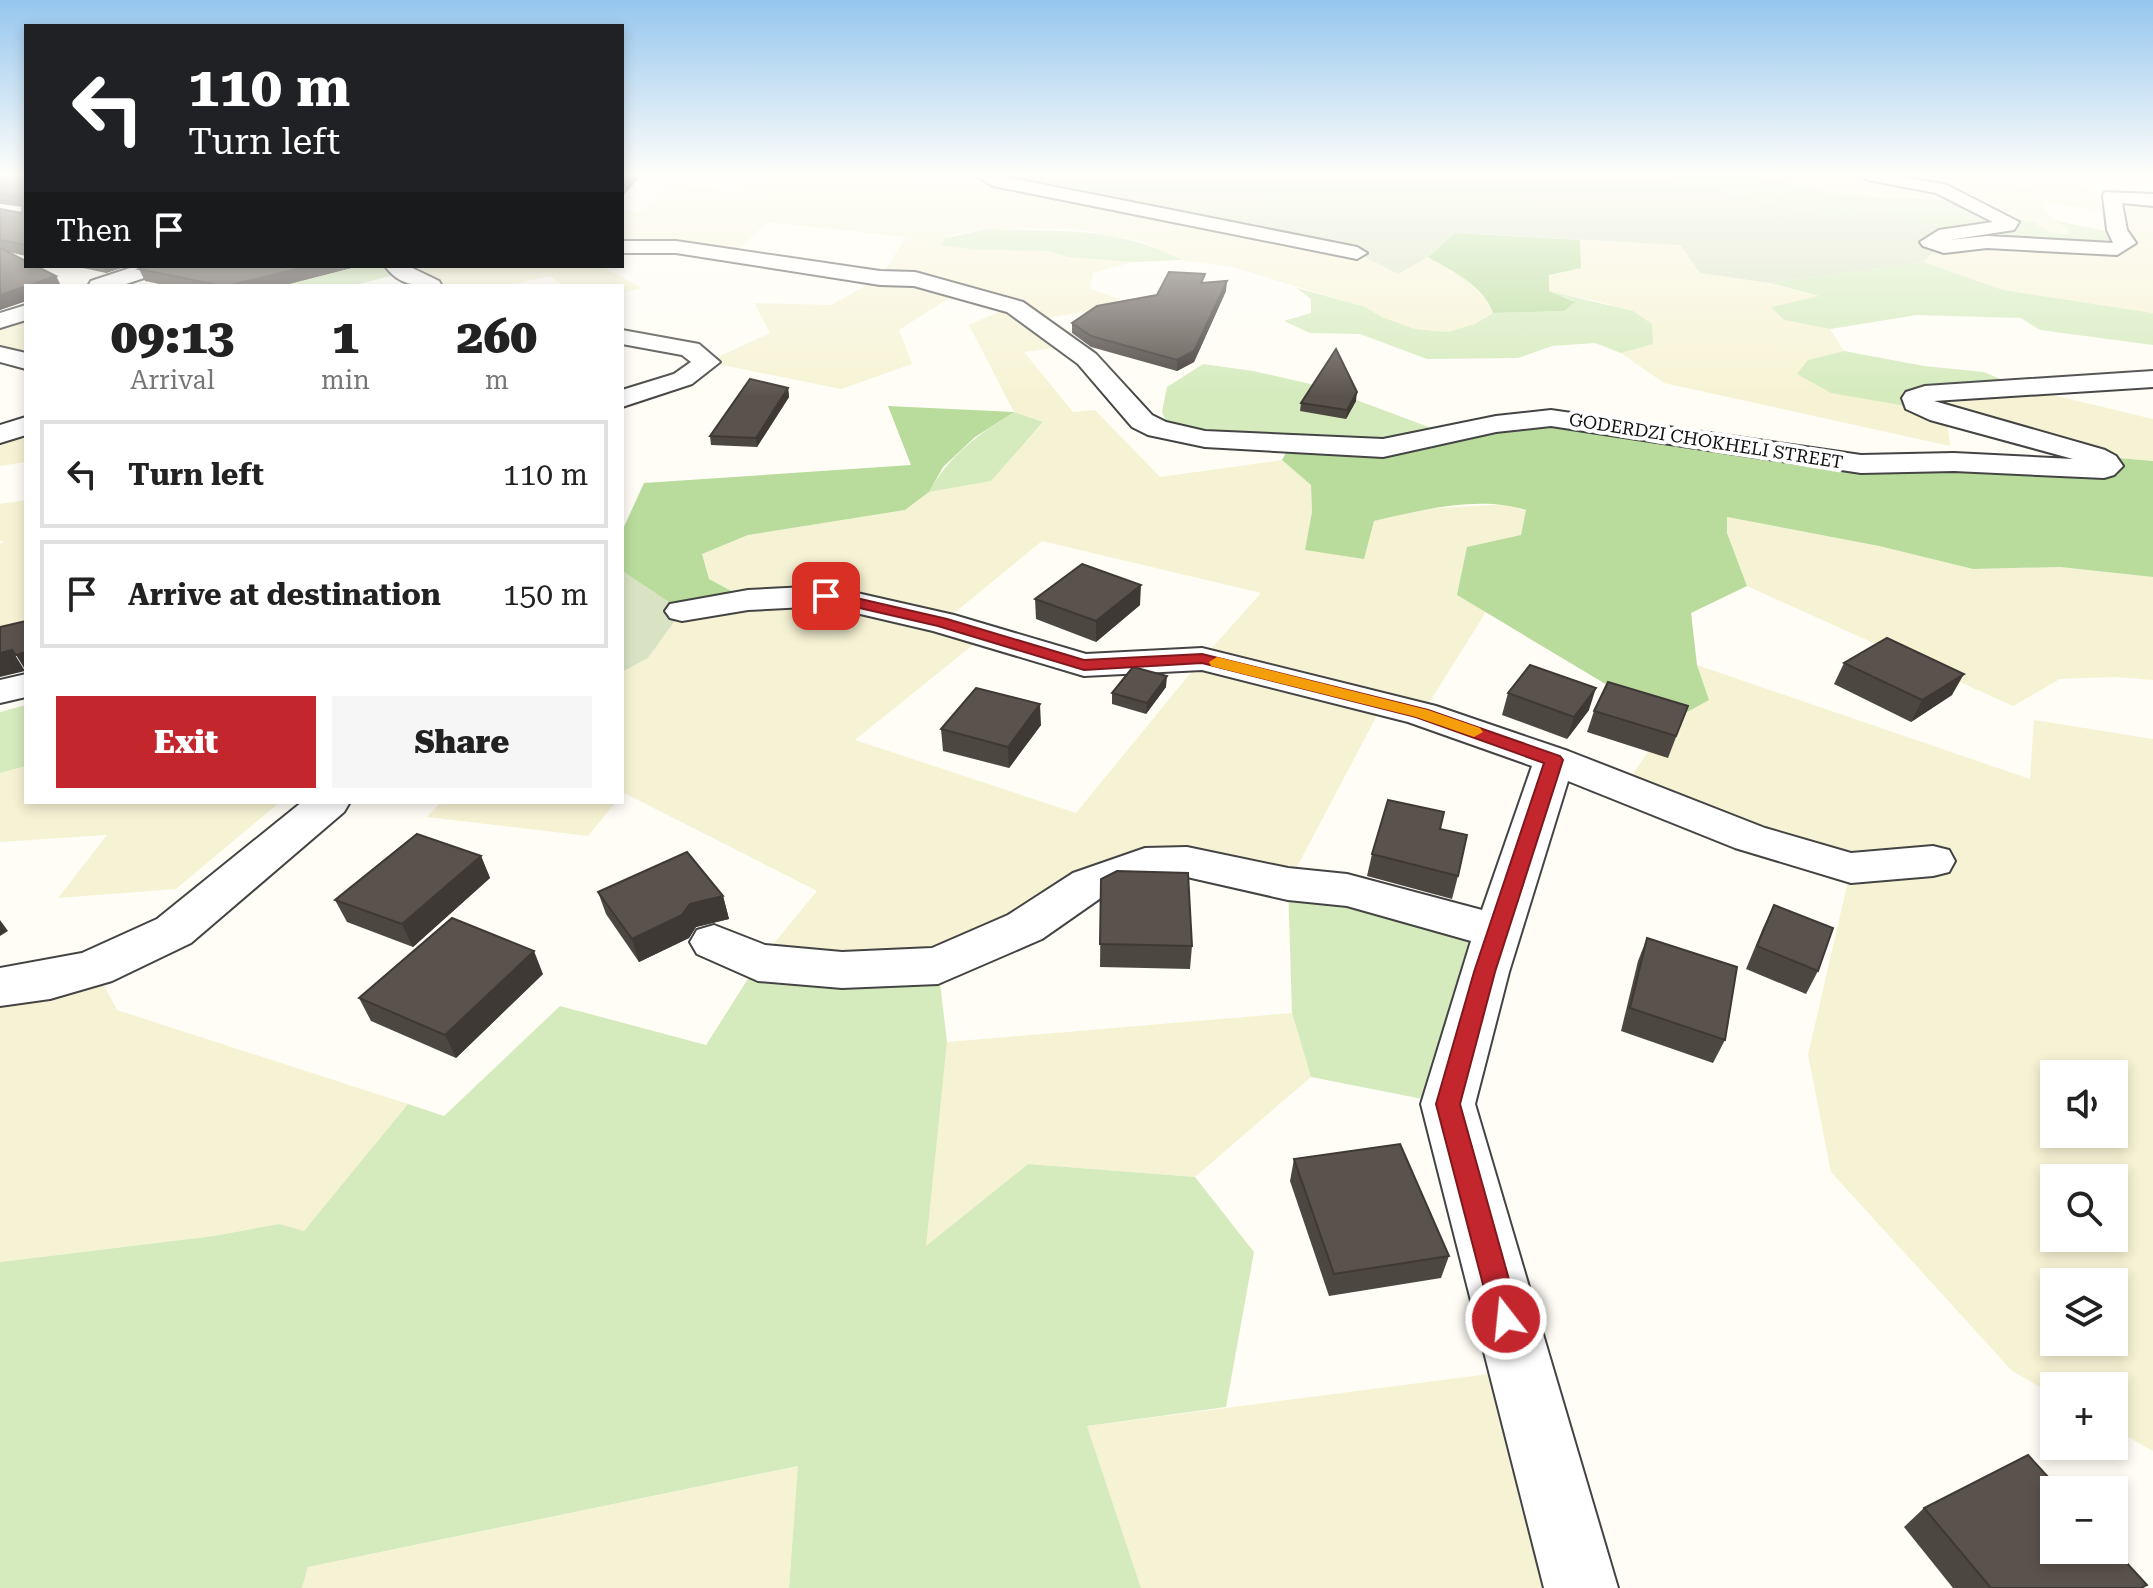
<!DOCTYPE html>
<meta charset="utf-8">
<style>
body{margin:0;font-family:"Roboto Serif",serif;background:#f6f6f6;color:#222;height:100vh;display:flex;flex-direction:column;font-size:30px;white-space:nowrap}
*{box-sizing:border-box;margin:0}
p{font-size:26px;color:#767676}
.icon{flex:none;width:44px;height:44px;fill:none;stroke:currentColor;stroke-width:2;stroke-linecap:round;stroke-linejoin:round}
.map{position:relative;flex:1;overflow:hidden}
.details{position:absolute;left:24px;top:284px;width:600px;height:520px;display:flex;flex-direction:column;background:#fff;border-radius:0px;box-shadow:0 4px 12px #0003}
.details>*{flex:none}
.hud{position:absolute;left:24px;top:24px;width:600px;height:244px;border-radius:0px;box-shadow:0 4px 12px #0003;background:#202124;color:#fff;overflow:hidden}
.buttons{position:absolute;left:2040px;top:1060px;display:grid;gap:16px}
.buttons a{display:grid;place-items:center;width:88px;height:88px;border-radius:0px;background:#fff;box-shadow:0 4px 12px #0003;font-size:40px}
.pin{position:absolute;display:grid;place-items:center;width:68px;height:68px;color:#fff;margin:-34px;border-radius:16px;box-shadow:0 4px 12px #0006}
.me{position:absolute;width:88px;margin:-44px;rotate:344deg;stroke-linejoin:round;filter:drop-shadow(0 0 6px #0008)}
.turn{display:flex;align-items:center;gap:28px;height:168px;padding:0 32px;font-size:36px}
.turn .icon{width:104px;height:104px;stroke-width:2.5}
.turn b{display:block;font-size:56px;line-height:68px}
.then{display:flex;align-items:center;height:76px;padding:0 32px;background:#0003;gap:16px;font-size:30px}
.eta{display:flex;justify-content:space-evenly;align-items:center;height:136px;text-align:center}
.eta b{font-size:48px;font-weight:800;line-height:56px}
.button{display:flex;gap:16px;margin-top:auto;padding:16px 32px}
.button a{flex:1;height:92px;border-radius:0px;background:#c4262e;color:#fff;font-size:32px;font-weight:800;line-height:92px;text-align:center}
.button a+a{background:#f6f6f6;color:#222}
ul{padding:0;list-style:none}
li{display:flex;align-items:center;gap:24px;height:108px;margin:0 16px 12px;padding:0 16px;border:4px solid #e0e0e0;border-radius:0px}
li div{flex:1}
li b{display:block;font-size:30px}
li em{font-style:normal}
.map>svg:first-child{display:block}
</style>
<div class="map">
<svg width="2153" height="1588" viewBox="0 0 2153 1588">
<rect width="100%" height="100%" fill="#fffdf5"/>
<g fill="#f6f3d4" fill-rule="evenodd">
<path d="M768 175H899L924 182 993 181 1357 253 1398 274 1428 257 1468 281 1489 302 1493 313 1475 324 1448 332 1415 329 1382 317 1364 307 1232 267 1182 260 1141 241 1075 229H989L955 234 945 238 942 244 976 250 1049 251 1068 257 1132 262 1093 273 1090 289 1120 299 1105 308 1036 320 1070 346 1024 352 1073 412 1095 410 1160 477 1282 460 1311 485 1312 512 1306 550 1373 521 1424 509 1505 504 1526 511 1522 535 1457 595 1486 612 1422 714 1383 704 1288 884 1145 863 977 951 758 963 817 891 624 793 622 795V672L648 658 682 611 746 599 709 579 702 554 748 535 905 510 929 492 990 481 1043 423 1014 412 969 325 1010 307 960 291 899 330 912 364 841 389 707 362 770 333 754 303 831 305 880 278 906 237 768 222 732 255 622 247V210L639 211 672 185 736 191ZM1042 541 1261 593 1202 659 1076 813 855 740 984 636 943 622Z"/>
<polygon points="1754,175 1973,175 2021,188 2064,180 2112,196 2153,200 2153,313 2003,290 1923,262 1937,249 1936,246 2114,247 2113,212 2040,202 2052,220 2067,228 2069,235 2049,232 1943,192 1942,200 1838,195"/>
<polygon points="1580,240 1680,245 1700,273 1769,283 1821,297 1772,307 1784,320 1830,329 1844,351 1808,360 2019,387 2153,419 2153,461 2083,455 1947,419 1950,446 1664,383 1621,353 1653,344 1609,304 1549,291 1549,274 1581,268"/>
<polygon points="396,266 601,266 642,288 622,293 622,286 563,286 550,276 506,286 431,286 402,273"/>
<polygon points="26,312 26,361 0,354 0,318"/>
<polygon points="26,425 26,462 0,466 0,435"/>
<polygon points="26,500 26,635 0,629 0,545 3,541 0,541 0,504"/>
<polygon points="1727,517 1879,546 1973,569 2060,567 2153,577 2153,680 2114,677 2060,679 2013,706 1747,586 1727,533"/>
<path d="M1697 665 2030 779 2034 720 2153 739V1451L2114 1429V1386H2054V1395L2012 1371 1831 1172 1808 1055 1851 868 1622 789 1669 722 1708 700ZM2054 1074H2114V1134H2054ZM2054 1178H2114V1238H2054ZM2054 1282H2114V1342H2054Z"/>
<polygon points="26,766 26,802 280,802 176,889 58,898 107,835 0,842 0,773"/>
<polygon points="441,802 616,802 588,836 427,817"/>
<polygon points="95,968 117,1010 408,1104 304,1232 279,1224 214,1236 0,1262 0,987"/>
<polygon points="1292,1013 1311,1077 1195,1177 1028,1164 925,1247 947,1042"/>
<polygon points="1520,1370 1581,1588 1141,1588 1087,1426"/>
<polygon points="799,1466 789,1588 302,1588 308,1567"/>
</g>
<g fill="#d5ebbd">
<polygon points="1656,175 1754,175 1838,195 1942,200 1943,191 2002,215 2033,222 2049,232 2069,235 2067,228 2052,220 2111,232 2114,247 1936,246 1889,211 1827,215"/>
<path d="M989 229C1059 232 1117 226 1182 260L1132 262 1068 257 1049 251 976 250 941 245 945 238Z"/>
<polygon points="1923,262 2003,290 2153,313 2153,345 2040,330 2021,318 1917,315 1830,329 1784,320 1771,307 1819,296 1770,283"/>
<polygon points="327,266 396,266 402,273 351,286 226,286"/>
<polygon points="1297,288 1365,307 1382,317 1415,329 1448,332 1475,324 1493,313 1564,311 1574,301 1549,291 1633,311 1652,324 1653,344 1621,353 1595,343 1552,346 1518,358 1427,359 1360,334 1310,333 1284,321 1311,313 1311,299"/>
<polygon points="1844,351 1924,366 1984,372 2019,387 1944,392 1906,406 1831,393 1797,374 1808,360"/>
<polygon points="1203,364 1253,371 1319,386 1450,435 1397,447 1171,433 1162,412 1167,387"/>
<path d="M1014 412 1043 422 991 481 929 492C949 455 979 434 1014 412Z"/>
<polygon points="26,705 26,766 0,773 0,712"/>
<polygon points="1288,884 1498,932 1448,1104 1311,1077 1292,1013"/>
<polygon points="758,963 938,966 947,1042 926,1246 1028,1164 1195,1177 1254,1252 1226,1407 1087,1426 1141,1588 789,1588 798,1466 308,1567 302,1588 0,1588 0,1262 214,1236 279,1224 304,1231 408,1104 444,1116 560,1006 706,1045"/>
</g>
<g fill="#b9dc9c">
<path d="M1455 233 1580 240 1581 268 1549 275V291L1575 302 1564 311 1493 313C1484 285 1451 271 1428 257Z"/>
<polygon points="888,406 1014,412 975,437 943,467 929,492 905,510 748,535 702,554 709,579 748,600 682,611 622,571 622,531 644,483 911,465"/>
<path d="M1555 421 1805 456 2075 469 2083 455 2153 461V577L2060 567 1973 569 1879 546 1727 517V533L1747 586 1691 613 1697 665 1709 700 1669 722 1457 595 1467 547 1521 535 1526 510C1479 495 1421 510 1374 521L1364 559 1305 550 1312 512 1311 485 1282 460 1290 446 1397 447Z"/>
</g>
<g fill="#d9e3c4">
<polygon points="984,175 1656,175 1826,215 1889,211 1944,233 1937,249 1923,262 1770,283 1700,273 1680,245 1455,233 1428,257 1398,274 1357,253"/>
<polygon points="622,571 682,611 648,658 622,672"/>
</g>
<g fill="none" stroke-linecap="round" stroke-linejoin="round">
<g stroke="#444" stroke-width="4">
<g id="minor">
<polygon points="975,175 996,175 1357,247 1367,253 1357,259 993,186"/>
<polygon points="1859,175 1894,175 1947,185 2019,222 2014,230 1949,240 1987,236 2113,243 2107,230 2103,196 2105,192 2153,194 2153,206 2122,203 2127,230 2136,243 2117,255 1987,248 1944,253 1923,246 1920,242 1939,230 1993,222 1936,193 1868,180"/>
<polygon points="622,241 676,241 880,271 915,272 1023,302 1096,354 1152,415 1166,422 1205,431 1383,439 1496,416 1551,410 1861,455 1954,453 2073,459 1930,420 1906,409 1902,398 1906,392 1925,386 2153,371 2153,387 1934,401 2105,450 2116,456 2123,466 2114,475 2104,478 1954,471 1861,473 1551,426 1496,432 1383,457 1205,447 1148,435 1132,427 1078,364 1007,312 914,286 880,285 676,253 622,253"/>
<polygon points="136,266 168,266 165,271 120,286 88,286 91,281"/>
<path d="M385 266H408L439 281 442 286C419 286 400 287 385 266Z"/>
<polygon points="26,305 26,320 0,328 0,313"/>
<polygon points="622,330 699,344 720,362 692,384 622,407 622,390 674,374 691,362 682,355 622,344"/>
<polygon points="0,347 26,353 26,369 0,362"/>
<polygon points="26,417 26,435 0,443 0,425"/>
<polygon points="826,586 954,615 1086,654 1202,648 1436,706 1568,751 1765,828 1851,853 1933,846 1949,850 1955,861 1949,872 1933,876 1851,883 1735,848 1568,781 1509,972 1475,1104 1618,1588 1544,1588 1421,1104 1471,941 1347,906 1288,900 1187,877 1149,878 1105,895 1042,939 938,984 842,988 758,981 697,954 690,942 697,930 714,925 765,945 842,952 932,948 1008,915 1073,873 1145,848 1187,847 1288,868 1347,874 1482,910 1532,766 1408,722 1202,670 1084,676 933,631 826,606 748,610 682,621 670,618 665,611 670,604 748,590"/>
<polygon points="26,674 26,697 0,703 0,680"/>
<polygon points="302,802 350,802 344,812 191,943 112,981 50,999 0,1006 0,968 82,953 157,919"/>
</g>
</g>
<use href="#minor" fill="#fff" fill-rule="evenodd"/>
</g>
<g fill="#4d4742">
<polygon points="26,175 26,256 8,252 56,276 61,286 26,286 26,301 0,310 0,209 22,213 23,207 0,204 0,178"/>
<polygon points="74,266 127,266 106,273"/>
<polygon points="148,266 354,266 355,267 281,286 169,286 145,281 139,269"/>
<polygon points="1204,282 1226,291 1194,362 1177,371 1091,347 1072,333 1072,323 1157,295"/>
<polygon points="788,388 789,397 757,447 711,445 710,436"/>
<polygon points="1356,401 1346,419 1300,411 1301,403"/>
<polygon points="1035,599 1140,605 1096,642 1036,619"/>
<polygon points="1844,663 1952,695 1911,722 1834,684"/>
<polygon points="1166,687 1146,714 1112,704 1112,693"/>
<polygon points="1508,693 1589,710 1567,739 1502,715"/>
<polygon points="1688,706 1668,758 1587,732 1594,711"/>
<polygon points="1041,725 1009,768 943,751 941,729"/>
<polygon points="1372,854 1458,876 1452,899 1367,876"/>
<polygon points="481,856 490,878 413,947 347,922 335,900"/>
<polygon points="1101,879 1192,946 1190,969 1100,967"/>
<polygon points="598,892 723,896 729,919 696,927 689,938 639,962 606,914"/>
<polygon points="1774,905 1818,971 1806,994 1746,969 1763,928"/>
<polygon points="1647,938 1725,1040 1713,1063 1621,1031 1638,961"/>
<polygon points="543,974 456,1058 371,1021 359,998"/>
<polygon points="1294,1159 1449,1256 1441,1278 1329,1296 1290,1181"/>
<polygon points="1924,1508 2142,1588 1953,1588 1904,1527"/>
</g>
<g fill="#3f3936">
<polygon points="629,175 642,175 622,197 622,182"/>
<polygon points="103,266 127,266 106,273"/>
<polygon points="309,266 354,266 355,267 281,286 227,286"/>
<polygon points="56,276 61,286 27,286"/>
<polygon points="1227,281 1226,291 1194,362 1177,371 1177,360"/>
<polygon points="26,286 26,301 0,310 0,295"/>
<polygon points="788,388 789,397 757,447 756,438"/>
<polygon points="1357,392 1356,401 1346,419 1347,410"/>
<polygon points="1141,585 1140,605 1096,642 1096,621"/>
<polygon points="12,650 25,671 0,677 0,653"/>
<polygon points="26,652 26,671 16,655"/>
<polygon points="1964,674 1952,695 1911,722 1922,700"/>
<polygon points="1167,676 1166,687 1146,714 1147,703"/>
<polygon points="1596,688 1589,710 1567,739 1574,717"/>
<polygon points="1040,704 1041,725 1009,768 1008,747"/>
<polygon points="481,856 490,878 413,947 402,924"/>
<polygon points="723,896 729,919 696,927 689,938 639,962 632,939 690,904"/>
<polygon points="0,920 8,931 0,936"/>
<polygon points="534,951 543,974 456,1058 445,1035"/>
</g>
<g fill="#5a524d" stroke="#3f3936" stroke-width="2">
<polygon points="17,175 26,175 26,245 0,240 0,209 22,213 23,197 0,194 0,178"/>
<polygon points="622,175 629,175 622,182"/>
<polygon points="0,248 26,261 26,266 36,266 56,276 0,295"/>
<polygon points="148,266 309,266 227,286 222,286 139,269"/>
<polygon points="1169,272 1205,274 1201,283 1227,281 1194,351 1177,360 1091,336 1072,323 1097,306 1157,295"/>
<polygon points="1336,349 1357,392 1347,410 1301,403"/>
<polygon points="750,379 788,388 756,438 710,436"/>
<polygon points="1082,564 1141,585 1096,621 1035,599"/>
<polygon points="26,621 26,652 16,655 12,650 0,653 0,627"/>
<polygon points="1887,638 1964,674 1922,700 1844,663"/>
<polygon points="1530,665 1596,688 1574,717 1508,693"/>
<polygon points="1133,667 1167,676 1147,703 1112,693"/>
<polygon points="1608,682 1688,706 1676,736 1594,711"/>
<polygon points="976,688 1040,704 1008,747 941,729"/>
<polygon points="1388,800 1444,812 1440,829 1467,835 1458,876 1372,854"/>
<polygon points="417,834 481,856 402,924 335,900"/>
<polygon points="687,852 723,896 690,904 682,915 632,939 598,892"/>
<polygon points="1117,871 1188,873 1192,946 1100,944 1101,879"/>
<polygon points="1774,905 1833,928 1818,971 1757,946"/>
<polygon points="452,918 534,951 445,1035 359,998"/>
<polygon points="1647,938 1737,967 1725,1040 1630,1008"/>
<polygon points="1400,1144 1449,1256 1334,1274 1294,1159"/>
<polygon points="2028,1455 2060,1490 2054,1490 2054,1550 2114,1550 2114,1549 2147,1585 2141,1588 1991,1588 1924,1508"/>
</g>
<linearGradient id="sky" x2="0" y2="1"><stop stop-color="#95c6ee"/><stop offset="0.44" stop-color="#fffefa"/><stop offset="1" stop-color="#fffefa" stop-opacity="0"/></linearGradient>
<rect width="2153" height="397" fill="url(#sky)"/>
<polygon fill="#c4262e" stroke="#7f191e" stroke-width="2" points="826,591 947,619 1084,660 1202,654 1428,710 1560,756 1563,760 1495,972 1460,1104 1520,1319 1516,1328 1506,1332 1496,1328 1492,1319 1436,1104 1474,972 1544,763 1416,717 1202,663 1084,670 938,626 820,599 820,593"/>
<polygon fill="#f59e0b" points="1217,657 1428,710 1480,728 1483,732 1474,737 1416,717 1211,666 1209,662"/>
<g text-anchor="middle" stroke-width="8" stroke-linejoin="round" paint-order="stroke">
<g font-size="18" fill="#111" stroke="#fff">
<text transform="translate(1706 441) rotate(9)" y="6">GODERDZI CHOKHELI STREET</text>
</g>
</g>
</svg>
<div class="buttons">
<a><svg class="icon" aria-label="sound" viewBox="0 0 24 24"><path d="M4 9h4l5-4v14l-5-4H4zM17 9q2 3 0 6"/></svg></a>
<a><svg class="icon" aria-label="search" viewBox="0 0 24 24"><circle cx="10" cy="10" r="6"/><path d="M15 15l6 6"/></svg></a>
<a><svg class="icon" aria-label="layers" viewBox="0 0 24 24"><path d="M12 4l9 5-9 5-9-5zM3 14l9 5 9-5"/></svg></a>
<a>+</a>
<a>−</a>
</div>
<div class="pin" style="left:826px;top:596px;background:#d93025"><svg class="icon" aria-label="arrive" viewBox="0 0 24 24"><path d="M6 21V4h12l-3 4 3 4H6"/></svg></div>
<svg class="me" style="left:1506px;top:1319px" viewBox="-20 -20 40 40"><circle r="17" fill="#c4262e" stroke="#fff" stroke-width="3"/><path d="M0-11L8 9 0 5-8 9z" fill="#fff"/></svg>
<div class="hud">
<div class="turn"><svg class="icon" aria-label="left" viewBox="0 0 24 24"><path d="M17 20v-9H6M10 6l-5 5 5 5"/></svg><div><b>110 m</b>Turn left</div></div>
<div class="then">Then<svg class="icon" aria-label="arrive" viewBox="0 0 24 24"><path d="M6 21V4h12l-3 4 3 4H6"/></svg></div>
</div>
<section class="details">
<div class="eta">
<div><b>09:13</b><p>Arrival</p></div>
<div><b>1</b><p>min</p></div>
<div><b>260</b><p>m</p></div>
</div>
<ul>
<li><svg class="icon" aria-label="left" viewBox="0 0 24 24"><path d="M17 20v-9H6M10 6l-5 5 5 5"/></svg><div><b>Turn left</b></div><em>110 m</em></li>
<li><svg class="icon" aria-label="arrive" viewBox="0 0 24 24"><path d="M6 21V4h12l-3 4 3 4H6"/></svg><div><b>Arrive at destination</b></div><em>150 m</em></li>
</ul>
<div class="button"><a>Exit</a><a>Share</a></div>
</section>
</div>
